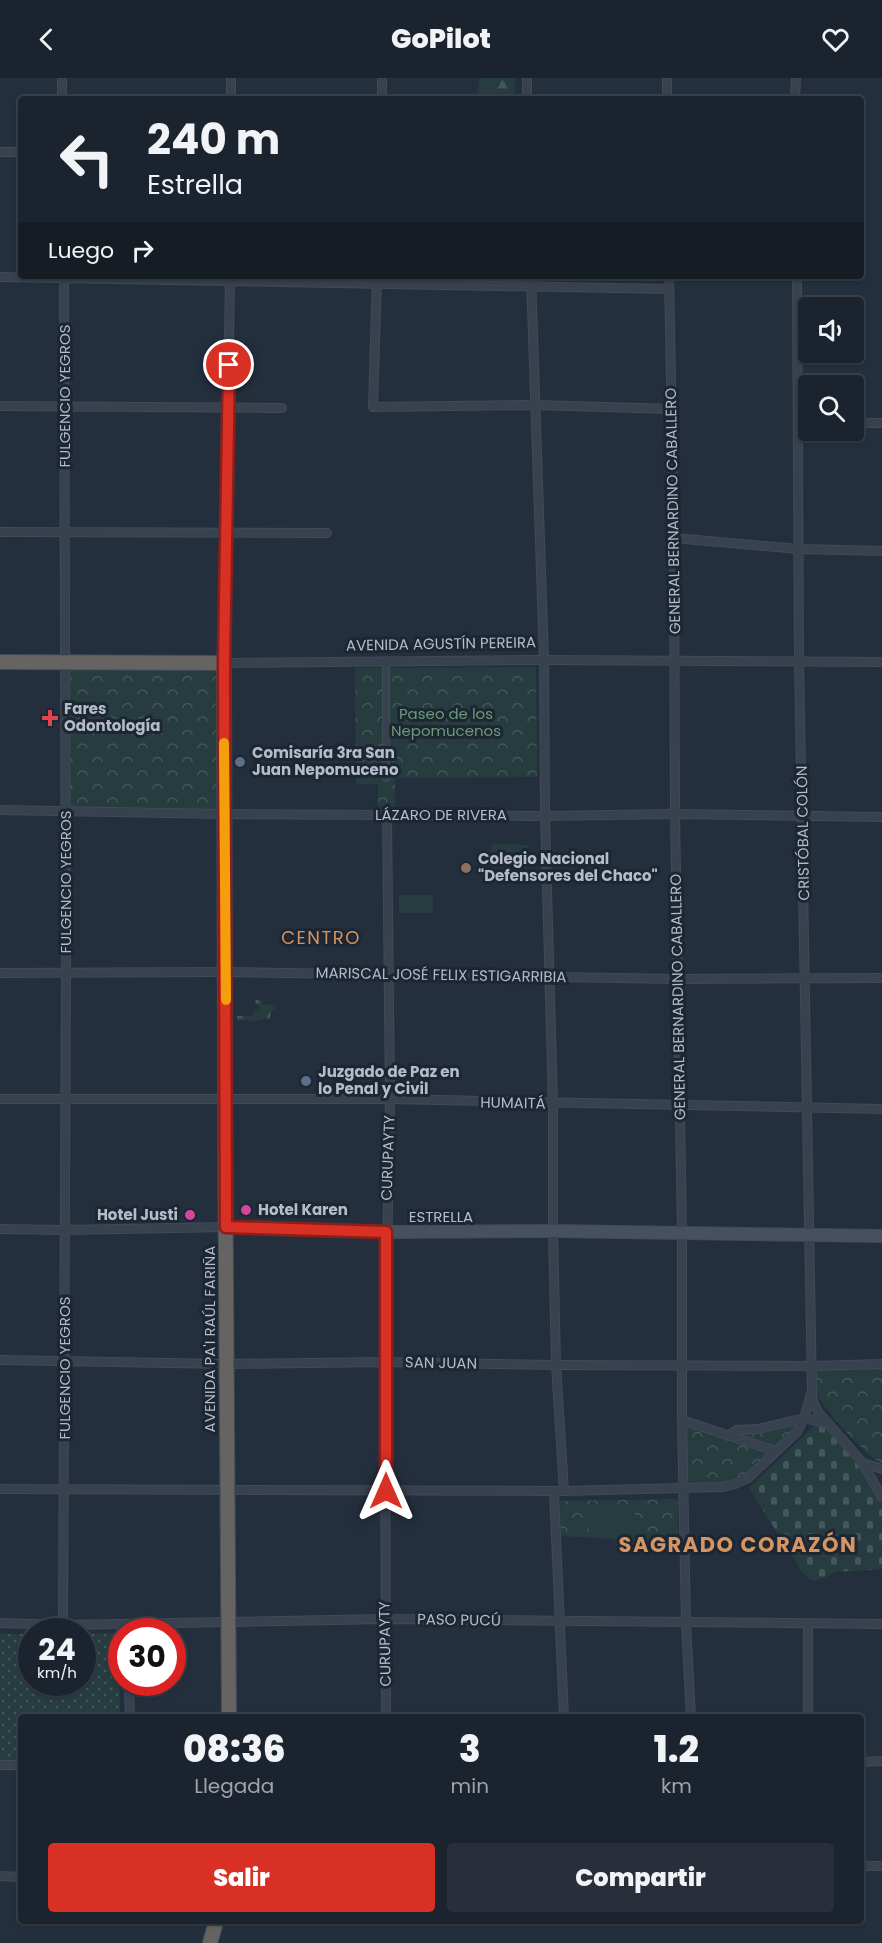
<!DOCTYPE html>
<html lang="es">
<meta charset="utf-8">
<style>
body{margin:0;font-family:Poppins,sans-serif;background:#282f3a;color:#f1f3f6;height:100vh;display:flex;flex-direction:column;font-size:22px;white-space:nowrap}
*{box-sizing:border-box;margin:0}
p{font-size:20px;color:#a0a4aa}
.icon{flex:none;width:33px;height:33px;fill:none;stroke:currentColor;stroke-width:2;stroke-linecap:round;stroke-linejoin:round}
.map{position:relative;flex:1;overflow:hidden}
.drawer{position:absolute;left:18px;top:1636px;width:846px;height:210px;display:flex;flex-direction:column;background:#1b232e;border-radius:6px;box-shadow:0 2px 4px #0004,0 0 0 2px #39404a}
.drawer>*{flex:none}
.guide{position:absolute;left:18px;top:18px;width:846px;height:183px;border-radius:6px;box-shadow:0 2px 4px #0004,0 0 0 2px #39404a;background:#1b232e;color:#f1f3f6;overflow:hidden}
.tools{position:absolute;left:798px;top:219px;display:grid;gap:12px}
.tools a{display:grid;place-items:center;width:66px;height:66px;border-radius:6px;background:#1b232e;box-shadow:0 2px 4px #0004,0 0 0 2px #39404a;font-size:30px}
.speed{position:absolute;left:18px;top:1540px;display:flex;gap:12px;font-size:30px;font-weight:700;text-align:center}
.speed>*{display:grid;place-content:center;width:78px;height:78px;border-radius:50%;background:#1b232e;box-shadow:0 2px 4px #0004,0 0 0 2px #39404a;line-height:1}
.speed small{font-size:15px;font-weight:400}
.speed .limit{border:9px solid #d22;background:#fff;color:#111}
.pin{position:absolute;display:grid;place-items:center;width:51px;height:51px;color:#fff;margin:-26px;border:3px solid #fff;border-radius:50%;box-shadow:0 2px 6px #0007}
.me{position:absolute;width:66px;margin:-33px;rotate:0deg;stroke-linejoin:round;filter:drop-shadow(0 0 4px #0008)}
.turn{display:flex;align-items:center;gap:21px;height:126px;padding:0 30px;font-size:27px}
.turn .icon{width:78px;height:78px;stroke-width:2.5}
.turn b{display:block;font-size:42px;line-height:51px}
.then{display:flex;align-items:center;height:57px;padding:0 30px;background:#0003;gap:12px;font-size:22px}
.eta{display:flex;justify-content:space-evenly;align-items:center;height:102px;text-align:center}
.eta b{font-size:36px;font-weight:800;line-height:42px}
.cta{display:flex;gap:12px;margin-top:auto;padding:12px 30px}
.cta a{flex:1;height:69px;border-radius:6px;background:#d93025;color:#fff;font-size:24px;font-weight:800;line-height:69px;text-align:center}
.cta a+a{background:#282f3a;color:#f1f3f6}
header{display:flex;justify-content:space-between;align-items:center;height:78px;padding:0 30px;background:#1b232e;font-size:27px;font-weight:800}
.map>svg:first-child{display:block}
</style>
<header><svg class="icon" aria-label="back" viewBox="0 0 24 24"><path d="M15 5l-7 7 7 7"/></svg>GoPilot<svg class="icon" aria-label="heart" viewBox="0 0 24 24"><path d="M12 20l-8-8c-3-5 5-10 8-4 3-6 11-1 8 4z"/></svg></header>
<div class="map">
<svg width="882" height="1865" viewBox="0 0 882 1865">
<defs>
<pattern id="grass-dots" width="8" height="8" patternUnits="userSpaceOnUse" patternTransform="scale(1.5)"><rect width="8" height="8" fill="#263c3f"/><path d="M2 2h.1M6 6h.1" fill="none" stroke="#435659" stroke-width="1.8" stroke-linecap="round"/></pattern>
<pattern id="forest-firs" width="22" height="20" patternUnits="userSpaceOnUse" patternTransform="scale(1.5)"><rect width="22" height="20" fill="#263c3f"/><path d="M5 1l3.5 6h-7zM16 11l3.5 6h-7z" fill="#435659"/></pattern>
<pattern id="cemetery-stones" width="16" height="16" patternUnits="userSpaceOnUse" patternTransform="scale(1.5)"><rect width="16" height="16" fill="#263c3f"/><path d="M2 7V4a2 2 0 0 1 4 0v3zM10 15v-3a2 2 0 0 1 4 0v3z" fill="#435659"/></pattern>
<pattern id="park-crowns" width="20" height="18" patternUnits="userSpaceOnUse" patternTransform="scale(1.5)"><rect width="20" height="18" fill="#263c3f"/><path d="M2 6a3 3 0 1 1 6 0M12 15a3 3 0 1 1 6 0" fill="none" stroke="#435659"/></pattern>
</defs>
<rect width="100%" height="100%" fill="#242f3e"/>
<polygon fill="url(#grass-dots)" points="119,1555 120,1639 21,1640 21,1691 0,1691 0,1556 31,1556 32,1605 82,1605 83,1556"/>
<g fill="url(#forest-firs)">
<polygon points="479,0 515,0 514,21 478,21"/>
<polygon points="256,922 261,922 263,926 271,927 275,930 275,933 271,932 270,940 250,944 248,942 237,943 237,938 252,938 254,934 259,933 260,931 255,924"/>
</g>
<polygon fill="url(#cemetery-stones)" points="817,1345 830,1345 882,1424 882,1491 836,1494 816,1503 810,1502 802,1494 749,1410"/>
<g fill="url(#park-crowns)">
<polygon points="68,585 222,586 223,735 67,732"/>
<polygon points="536,589 537,699 395,700 395,732 378,732 378,706 356,706 355,590"/>
<path d="M882 1287V1385C869 1381 826 1333 819 1320 815 1311 817 1300 816 1291Z"/>
<polygon points="682,1342 728,1358 797,1343 797,1354 735,1406 684,1411"/>
<polygon points="678,1421 678,1468 617,1472 615,1461 561,1458 560,1423"/>
</g>
<g fill="#263c3f">
<polygon points="492,765 528,767 527,790 490,788"/>
<rect x="399" y="817" width="34" height="18"/>
<polygon points="590,1429 635,1431 634,1458 589,1457"/>
</g>
<g fill="none" stroke-linecap="round" stroke-linejoin="round">
<g stroke="#414a57" stroke-width="8">
<polyline id="pedestrian" points="386,583 386,700"/>
</g>
<g stroke="#414a57" stroke-width="10">
<g id="minor">
<polyline points="231,0 231,21"/>
<polyline points="527,0 527,21"/>
<polyline points="62,21 62,0"/>
<polyline points="382,21 382,0"/>
<polyline points="667,21 667,0"/>
<polyline points="795,21 796,0"/>
<polyline points="0,74 21,74"/>
<polyline points="230,198 224,585 544,582 882,584"/>
<polyline points="377,198 373,329 536,327 673,331"/>
<polyline points="531,198 544,582 545,738 553,1026 553,1153 556,1287 564,1413"/>
<polyline points="669,198 674,460 675,736 682,1155 682,1342 686,1545 691,1640"/>
<polyline points="797,198 799,583 812,1313 813,1324 818,1334 862,1384 882,1419"/>
<polyline points="0,199 669,211"/>
<polyline points="0,328 282,330"/>
<polyline points="854,345 882,345"/>
<polyline points="0,454 327,455"/>
<polyline points="674,460 799,471 882,473"/>
<polyline points="0,732 224,736 545,738 675,736 882,739"/>
<polyline points="0,895 226,894 678,901 882,900"/>
<polyline points="0,1021 390,1021 882,1031"/>
<polyline points="0,1151 64,1152 226,1149"/>
<polyline points="0,1282 225,1286 385,1284 556,1287 812,1288 882,1286"/>
<polyline points="682,1342 775,1373"/>
<polyline points="728,1358 737,1352 758,1351 804,1340 829,1346"/>
<polyline points="863,1385 882,1391"/>
<polyline points="0,1411 564,1413 722,1409 735,1406 748,1400 797,1354 804,1340 811,1316"/>
<polyline points="554,1413 564,1640"/>
<polyline points="0,1545 63,1547 385,1541 882,1546"/>
<polyline points="808,1546 808,1640"/>
<polyline points="63,1547 66,895 64,198"/>
<polyline points="129,1605 130,1640"/>
<polyline points="386,1640 385,1284 390,1021 387,737"/>
<polyline points="861,1684 882,1683"/>
<polyline points="0,1687 21,1687"/>
<polyline points="861,1788 882,1788"/>
<polyline points="0,1798 21,1799"/>
</g>
</g>
<g stroke="#414a57" stroke-width="14">
<polyline id="secondary" points="226,1149 386,1154 553,1153 882,1158"/>
</g>
<g stroke="#434c59" stroke-width="16">
<g id="trunk">
<path d="M0 584 224 585C224 937 226 1288 229 1640"/>
<polyline points="210,1865 216,1844"/>
</g>
</g>
<use href="#pedestrian" stroke="#38414e" stroke-width="6"/>
<use href="#minor" stroke="#38414e" stroke-width="8"/>
<use href="#secondary" stroke="#465061" stroke-width="12"/>
<use href="#trunk" stroke="#656462" stroke-width="14"/>
</g>
<g fill="none" stroke-linecap="round" stroke-linejoin="round">
<g stroke="#8d1f18" stroke-width="15">
<polyline id="route" points="229,287 224,585 226,1149 386,1154 386,1413"/>
</g>
<use href="#route" stroke="#d93025" stroke-width="10"/>
<polyline stroke="#f59e0b" stroke-width="10" points="224,665 226,922"/>
</g>
<path fill="#e0444e" stroke="#1d2633" stroke-width="2" d="M47 631h6v6h6v6h-6v6h-6v-6h-6v-6h6z"/>
<g fill="#5c6f8a" stroke="#1d2633" stroke-width="2">
<circle cx="240" cy="684" r="6"/>
<circle cx="306" cy="1003" r="6"/>
</g>
<circle fill="#8d6e63" stroke="#1d2633" stroke-width="2" cx="466" cy="790" r="6"/>
<g fill="#d1479c" stroke="#1d2633" stroke-width="2">
<circle cx="246" cy="1132" r="6"/>
<circle cx="190" cy="1137" r="6"/>
</g>
<g text-anchor="middle" stroke-width="6" stroke-linejoin="round" paint-order="stroke">
<g font-size="15" fill="#b4bcc9" stroke="#1d2633">
<text transform="translate(65 318) rotate(-90)" y="5">FULGENCIO YEGROS</text>
<text transform="translate(673 433) rotate(-91)" y="5">GENERAL BERNARDINO CABALLERO</text>
<text transform="translate(441 566) rotate(-1)" y="5">AVENIDA AGUSTÍN PEREIRA</text>
<text x="441" y="742">LÁZARO DE RIVERA</text>
<text transform="translate(803 755) rotate(-91)" y="5">CRISTÓBAL COLÓN</text>
<text transform="translate(66 804) rotate(-90)" y="5">FULGENCIO YEGROS</text>
<text transform="translate(441 897) rotate(1)" y="5">MARISCAL JOSÉ FELIX ESTIGARRIBIA</text>
<text transform="translate(678 919) rotate(-91)" y="5">GENERAL BERNARDINO CABALLERO</text>
<text transform="translate(513 1025) rotate(1)" y="5">HUMAITÁ</text>
<text transform="translate(388 1080) rotate(-88)" y="5">CURUPAYTY</text>
<text x="441" y="1144">ESTRELLA</text>
<text transform="translate(210 1261) rotate(-90)" y="5">AVENIDA PA'I RAÚL FARIÑA</text>
<text transform="translate(441 1285) rotate(1)" y="5">SAN JUAN</text>
<text transform="translate(65 1290) rotate(-90)" y="5">FULGENCIO YEGROS</text>
<text transform="translate(459 1542) rotate(1)" y="5">PASO PUCÚ</text>
<text transform="translate(385 1566) rotate(-91)" y="5">CURUPAYTY</text>
</g>
<g font-size="15" font-weight="bold" fill="#b4bcc9" stroke="#1d2633" text-anchor="start">
<text x="64" y="636">Fares<tspan x="64" dy="17">Odontología</tspan></text>
<text x="252" y="680">Comisaría 3ra San<tspan x="252" dy="17">Juan Nepomuceno</tspan></text>
<text x="478" y="786">Colegio Nacional<tspan x="478" dy="17">"Defensores del Chaco"</tspan></text>
<text x="318" y="999">Juzgado de Paz en<tspan x="318" dy="17">lo Penal y Civil</tspan></text>
<text x="258" y="1137">Hotel Karen</text>
<text x="178" y="1142" text-anchor="end">Hotel Justi</text>
</g>
<g font-size="15" fill="#6b9a76" stroke="#1d2633">
<text x="446" y="641">Paseo de los<tspan x="446" dy="17">Nepomucenos</tspan></text>
</g>
<g font-size="18" letter-spacing="1.5" fill="#d59563" stroke="#1d2633">
<text x="321" y="866">CENTRO</text>
</g>
<g font-size="21" font-weight="bold" letter-spacing="1.5" fill="#d59563" stroke="#1d2633">
<text x="738" y="1474">SAGRADO CORAZÓN</text>
</g>
</g>
</svg>
<div class="tools">
<a><svg class="icon" aria-label="sound" viewBox="0 0 24 24"><path d="M4 9h4l5-4v14l-5-4H4zM17 9q2 3 0 6"/></svg></a>
<a><svg class="icon" aria-label="search" viewBox="0 0 24 24"><circle cx="10" cy="10" r="6"/><path d="M15 15l6 6"/></svg></a>
</div>
<div class="speed"><div>24<small>km/h</small></div><div class="limit">30</div></div>
<div class="pin" style="left:229px;top:287px;background:#d93025"><svg class="icon" aria-label="arrive" viewBox="0 0 24 24"><path d="M6 21V4h12l-3 4 3 4H6"/></svg></div>
<svg class="me" style="left:386px;top:1413px" viewBox="-20 -20 40 40"><path d="M0-17L14 15 0 8-14 15z" fill="#d93025" stroke="#fff" stroke-width="4"/></svg>
<div class="guide">
<div class="turn"><svg class="icon" aria-label="left" viewBox="0 0 24 24"><path d="M17 20v-9H6M10 6l-5 5 5 5"/></svg><div><b>240 m</b>Estrella</div></div>
<div class="then">Luego<svg class="icon" aria-label="right" viewBox="0 0 24 24"><path d="M7 20v-9h11M14 6l5 5-5 5"/></svg></div>
</div>
<section class="drawer">
<div class="eta">
<div><b>08:36</b><p>Llegada</p></div>
<div><b>3</b><p>min</p></div>
<div><b>1.2</b><p>km</p></div>
</div>
<div class="cta"><a>Salir</a><a>Compartir</a></div>
</section>
</div>
